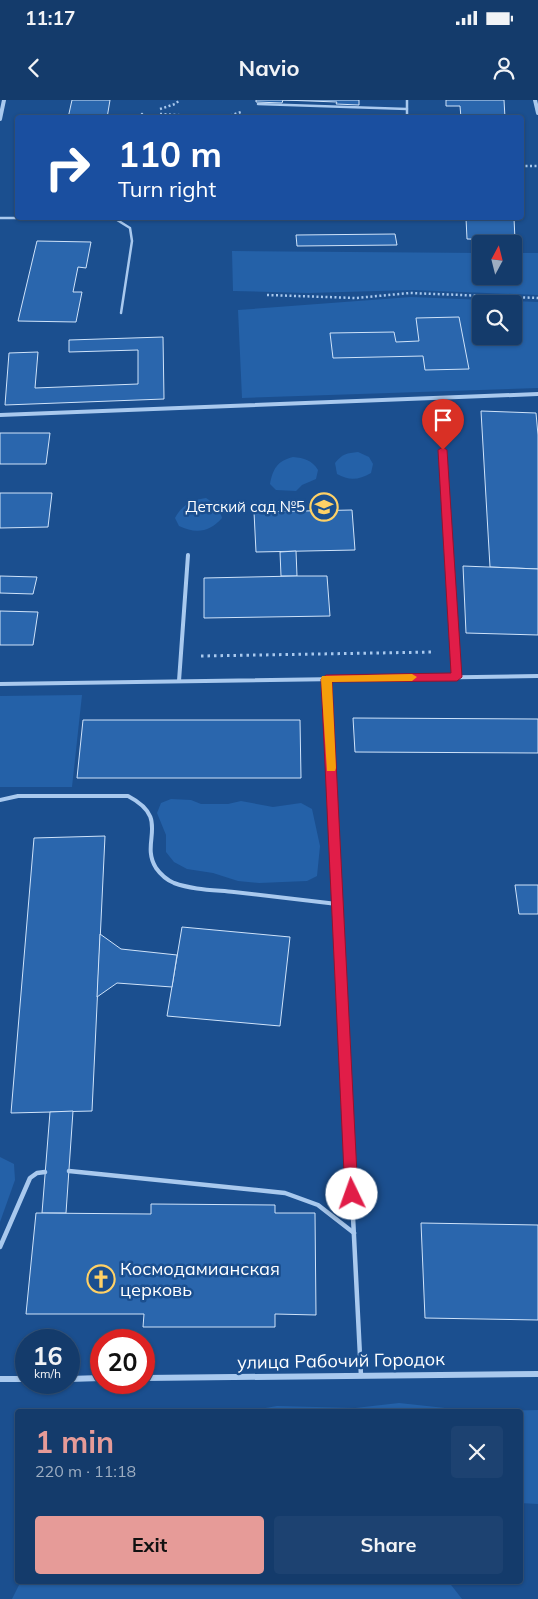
<!DOCTYPE html>
<meta charset="utf-8">
<style>
body{margin:0;font-family:Mulish,sans-serif;background:#1d4271;color:#f1f3f6;height:100vh;display:flex;flex-direction:column;font-size:19px;white-space:nowrap}
*{box-sizing:border-box;margin:0}
p{font-size:16px;color:#9dadc1}
.icon{flex:none;width:28px;height:28px;fill:none;stroke:currentColor;stroke-width:2;stroke-linecap:round;stroke-linejoin:round}
.map{position:relative;flex:1;overflow:hidden}
.drawer{position:absolute;left:15px;top:1309px;width:508px;height:175px;display:flex;flex-direction:column;background:#143b6b;border-radius:5px;box-shadow:0 1px 4px #0004,0 0 0 1px #33557e}
.drawer>*{flex:none}
.banner{position:absolute;left:15px;top:15px;width:509px;height:105px;border-radius:5px;box-shadow:0 1px 4px #0004,0 0 0 1px #33557e;background:#1a4fa0;color:#fff;overflow:hidden}
.needle{width:32px;rotate:7deg}
.controls{position:absolute;left:472px;top:135px;display:grid;gap:10px}
.controls a{display:grid;place-items:center;width:50px;height:50px;border-radius:5px;background:#143b6b;box-shadow:0 1px 4px #0004,0 0 0 1px #33557e;font-size:25px}
.speed{position:absolute;left:15px;top:1229px;display:flex;gap:10px;font-size:25px;font-weight:700;text-align:center}
.speed>*{display:grid;place-content:center;width:65px;height:65px;border-radius:50%;background:#143b6b;box-shadow:0 1px 4px #0004,0 0 0 1px #33557e;line-height:1}
.speed small{font-size:12px;font-weight:400}
.speed .limit{border:8px solid #d22;background:#fff;color:#111}
.pin{position:absolute;display:grid;place-items:center;width:42px;height:42px;color:#fff;margin:-51px -21px;border-radius:50% 50% 50% 0;rotate:-45deg;box-shadow:0 0 5px #0007}
.pin .icon{rotate:45deg}
.me{position:absolute;width:55px;margin:-28px;rotate:357deg;stroke-linejoin:round;filter:drop-shadow(0 0 4px #0008)}
.turn{display:flex;align-items:center;gap:18px;height:105px;padding:0 20px;font-size:22px}
.turn .icon{width:65px;height:65px;stroke-width:2.5}
.turn b{display:block;font-size:35px;line-height:42px}
.round{display:grid;place-items:center;flex:none;width:52px;height:52px;border-radius:5px;background:#1d4271}
.head{display:flex;align-items:center;justify-content:space-between;height:85px;padding:0 20px}
h1{font-size:30px;font-weight:700;line-height:38px;color:#e69b98}
.cta{display:flex;gap:10px;margin-top:auto;padding:10px 20px}
.cta a{flex:1;height:58px;border-radius:5px;background:#e69b98;color:#111;font-size:20px;font-weight:700;line-height:58px;text-align:center}
.cta a+a{background:#1d4271;color:#f1f3f6}
.status{display:flex;justify-content:space-between;align-items:center;height:35px;padding:0 25px;background:#143b6b;direction:ltr}
.status svg{height:14px;fill:currentColor}
header{display:flex;justify-content:space-between;align-items:center;height:65px;padding:0 20px;background:#143b6b;font-size:22px;font-weight:700}
.map>svg:first-child{display:block}
</style>
<div class="status"><b>11:17</b><svg viewBox="0 0 49 12"><path d="M0 12V9h3v3zM5 12V6h3v6zM10 12V3h3v9zM15 12V0h3v12zM26 1h20v11H26zM47 4h2v5h-2z"/></svg></div>
<header><svg class="icon" aria-label="back" viewBox="0 0 24 24"><path d="M15 5l-7 7 7 7"/></svg>Navio<svg class="icon" aria-label="person" viewBox="0 0 24 24"><circle cx="12" cy="8" r="4"/><path d="M4 21q1-7 8-7t8 7"/></svg></header>
<div class="map">
<svg width="538" height="1499" viewBox="0 0 538 1499">
<rect width="100%" height="100%" fill="#1b4f8f"/>
<g fill="#2461a8" fill-rule="evenodd">
<polygon points="232,151 481,153 481,176 514,176 514,153 538,153 538,195 413,190 308,193 233,191"/>
<path d="M411 197 538 202V288L242 298 238 210ZM481 204H514V236H481Z"/>
<path d="M358 352 369 357 373 364 371 373C359 380 349 381 337 374L335 363C342 354 347 353 358 352Z"/>
<path d="M293 357C304 358 312 360 318 370L316 379 302 385 296 391 276 390 270 384C273 369 277 361 293 357Z"/>
<path d="M206 398C215 404 219 407 222 418 210 432 196 434 179 426L175 418C182 405 191 400 206 398Z"/>
<polygon points="82,595 72,687 0,687 0,596"/>
<polygon points="171,699 191,700 201,704 228,704 241,701 273,707 301,703 312,709 320,746 317,776 307,781 259,783 238,781 213,773 187,769 174,762 166,752 166,735 157,713 161,703"/>
<polygon points="0,1057 14,1064 15,1080 0,1122"/>
<polygon points="399,1303 473,1311 248,1311 277,1306 355,1308"/>
<polygon points="538,1310 538,1404 520,1403 520,1311 500,1311"/>
<polygon points="21,1481 448,1481 462,1499 12,1499"/>
</g>
<g fill="#2a66ad" stroke="#cfe3fa">
<polygon points="72,0 110,0 107,18 68,18"/>
<polygon points="256,0 359,0 359,5 336,4 337,2 283,0 282,3 256,2"/>
<polygon points="446,0 504,0 505,18 461,18 460,6 446,6"/>
<polygon points="466,118 514,118 515,140 467,139"/>
<polygon points="395,134 397,145 297,146 296,135"/>
<polygon points="37,141 91,142 86,168 78,167 73,192 82,192 76,222 18,221"/>
<polygon points="459,217 469,269 425,270 423,256 333,258 330,233 394,232 396,242 419,241 416,218"/>
<polygon points="163,237 164,299 5,305 9,253 38,252 35,288 138,284 138,250 69,252 69,240"/>
<polygon points="481,311 536,313 538,335 538,469 490,467"/>
<polygon points="0,333 50,333 46,364 0,364"/>
<polygon points="0,393 52,393 48,427 0,428"/>
<polygon points="352,410 355,450 256,452 254,412"/>
<polygon points="296,451 297,476 281,476 280,452"/>
<polygon points="463,466 538,469 538,535 466,533"/>
<polygon points="0,476 37,477 33,494 0,493"/>
<polygon points="297,476 327,476 330,516 204,518 204,478"/>
<polygon points="0,511 38,512 33,545 0,545"/>
<polygon points="353,618 538,619 538,653 355,652"/>
<polygon points="83,620 300,620 301,678 77,678"/>
<polygon points="105,736 92,1011 11,1013 34,738"/>
<polygon points="515,785 538,785 538,814 519,814"/>
<polygon points="182,827 290,837 280,926 167,916"/>
<polygon points="100,834 121,849 177,855 172,887 117,883 97,897"/>
<polygon points="73,1011 66,1113 42,1113 50,1012"/>
<polygon points="151,1104 275,1105 275,1113 315,1113 316,1215 275,1214 275,1227 143,1227 144,1214 26,1214 36,1113 151,1114"/>
<polygon points="421,1123 538,1125 538,1220 425,1218"/>
</g>
<g fill="none" stroke-linecap="round" stroke-linejoin="round">
<g stroke="#a9c9ee" stroke-width="2.5" stroke-dasharray="2 2.5" stroke-linecap="butt">
<polyline points="160,9 175,4 180,0"/>
<polyline points="160,14 227,18"/>
<polyline points="226,17 241,12"/>
<polyline points="521,66 538,66"/>
<polyline points="267,195 356,198 410,193 538,198"/>
</g>
<polyline stroke="#a9c9ee" stroke-width="3" stroke-dasharray="2.5 4" stroke-linecap="butt" points="201,556 435,552"/>
<g stroke="#a9c9ee" stroke-width="2.5">
<polyline points="407,0 407,18"/>
<polyline points="258,4 407,9"/>
<polyline points="142,14 142,18"/>
<polyline points="0,118 69,118"/>
<polyline points="114,118 130,128 132,141 121,213"/>
<polyline points="443,350 444,372"/>
</g>
<g stroke="#a9c9ee" stroke-width="4">
<polyline points="444,371 457,577"/>
<polyline points="326,579 340,859"/>
<polyline points="179,581 188,455"/>
<polyline points="0,584 538,576"/>
<path d="M0 700 18 696H128C172 719 139 741 156 768 161 775 167 780 174 783 193 790 214 790 234 792 269 796 303 800 337 804"/>
</g>
<g stroke="#a9c9ee" stroke-width="4.5">
<polyline points="340,858 361,1276"/>
<polyline points="69,1071 285,1093 318,1105 354,1133"/>
<polyline points="0,1147 30,1078 37,1073 45,1072"/>
</g>
<g stroke="#a9c9ee" stroke-width="4">
<polyline points="535,0 538,13"/>
<polyline points="0,19 4,0"/>
<polyline points="0,315 538,294"/>
</g>
<g stroke="#a9c9ee" stroke-width="6">
<polyline points="144,1278 538,1274"/>
<polyline points="0,1279 26,1279"/>
<polyline points="69,1279 101,1278"/>
</g>
</g>
<polygon fill="#e11d48" stroke="#92132f" points="443,347 447,350 462,577 457,581 332,582 358,1094 356,1099 352,1101 347,1099 345,1094 321,579 326,575 451,573 438,350"/>
<polygon fill="#f59e0b" points="412,574 417,577 412,581 332,582 336,668 335,671 327,671 321,579 322,576"/>
<defs>
<g id="school-ring" transform="scale(1.4375)"><circle r="9.5" fill="#1b4f8f" stroke="#ffd166" stroke-width="1.5"/><path d="M0-5L7-2L0 1L-7-2ZM-4 1L0 2.5L4 1V4Q0 6-4 4Z" fill="#ffd166"/></g>
<g id="church-ring" transform="scale(1.4375)"><circle r="9.5" fill="#1b4f8f" stroke="#ffd166" stroke-width="1.5"/><path d="M-1.2-6h2.4v3.5h3.3v2.4h-3.3V6h-2.4V-.1h-3.3v-2.4h3.3Z" fill="#ffd166"/></g>
</defs>
<g fill-rule="evenodd">
<use href="#school-ring" x="324" y="407"/>
<use href="#church-ring" x="101" y="1179"/>
</g>
<g text-anchor="middle" stroke-width="5" stroke-linejoin="round" paint-order="stroke">
<g font-size="15" fill="#fff" stroke="#1b4f8f" text-anchor="end">
<text x="305" y="412">Детский сад №5</text>
</g>
<g font-size="18" fill="#fff" stroke="#1b4f8f" text-anchor="start">
<text x="120" y="1175">Космодамианская<tspan x="120" dy="21">церковь</tspan></text>
</g>
<g font-size="18" fill="#fff" stroke="#1b4f8f">
<text transform="translate(341 1261) rotate(-1)" y="6">улица Рабочий Городок</text>
</g>
</g>
</svg>
<div class="controls">
<a><svg class="needle" viewBox="-14 -14 28 28"><path d="M0-13l5 13h-10z" fill="#e53935"/><path d="M0 13l5-13h-10z" fill="#9dadc1"/></svg></a>
<a><svg class="icon" aria-label="search" viewBox="0 0 24 24"><circle cx="10" cy="10" r="6"/><path d="M15 15l6 6"/></svg></a>
</div>
<div class="speed"><div>16<small>km/h</small></div><div class="limit">20</div></div>
<div class="pin" style="left:443px;top:350px;background:#d93025"><svg class="icon" aria-label="arrive" viewBox="0 0 24 24"><path d="M6 21V4h12l-3 4 3 4H6"/></svg></div>
<svg class="me" style="left:352px;top:1094px" viewBox="-20 -20 40 40"><circle r="19" fill="#fff"/><path d="M0-13L10 11 0 6-10 11z" fill="#e11d48"/></svg>
<div class="banner">
<div class="turn"><svg class="icon" aria-label="right" viewBox="0 0 24 24"><path d="M7 20v-9h11M14 6l5 5-5 5"/></svg><div><b>110 m</b>Turn right</div></div>
</div>
<section class="drawer">
<div class="head"><div><h1>1 min</h1><p>220 m · 11:18</p></div><a class="round"><svg class="icon" aria-label="close" viewBox="0 0 24 24"><path d="M6 6l12 12M18 6L6 18"/></svg></a></div>
<div class="cta"><a>Exit</a><a>Share</a></div>
</section>
</div>
